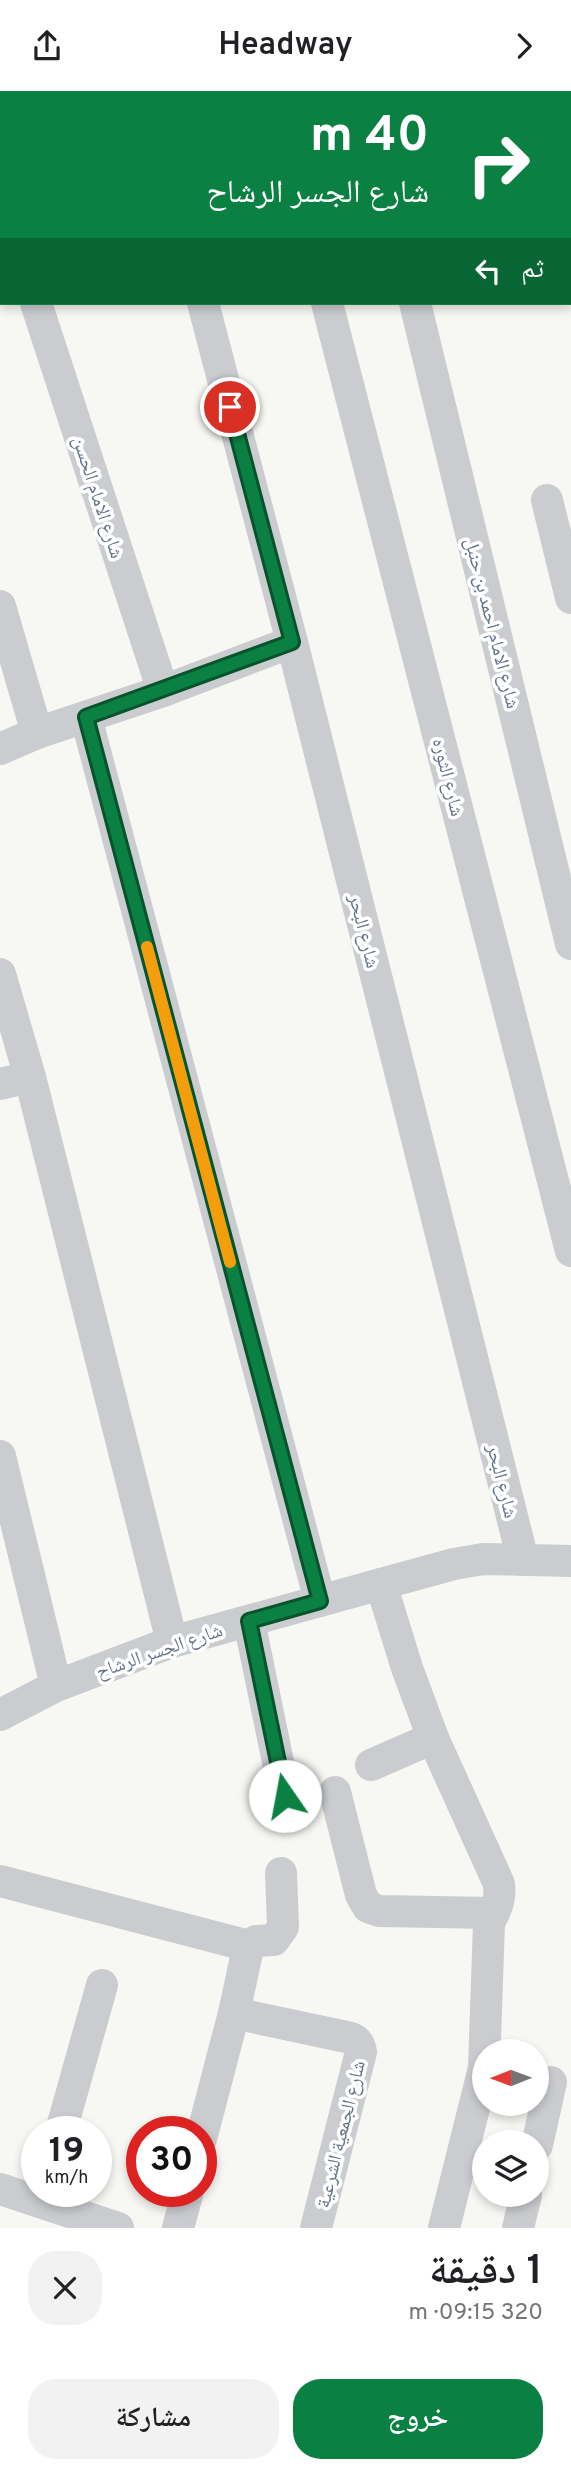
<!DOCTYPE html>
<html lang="ar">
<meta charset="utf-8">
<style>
body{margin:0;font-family:Overpass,"Noto Naskh Arabic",sans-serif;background:#f2f2f2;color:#202124;direction:rtl;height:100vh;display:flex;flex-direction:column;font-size:26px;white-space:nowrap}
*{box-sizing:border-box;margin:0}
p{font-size:23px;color:#757577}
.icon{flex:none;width:38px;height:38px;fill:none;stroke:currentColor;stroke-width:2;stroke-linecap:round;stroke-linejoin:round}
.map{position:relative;height:2137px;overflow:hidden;direction:ltr}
.sheet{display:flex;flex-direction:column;background:#fff;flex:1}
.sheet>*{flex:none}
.banner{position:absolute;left:0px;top:0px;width:572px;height:214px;box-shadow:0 4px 10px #0003;direction:rtl;background:#0b8043;color:#fff;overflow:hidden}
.needle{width:46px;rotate:269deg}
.fabs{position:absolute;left:472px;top:1948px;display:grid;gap:14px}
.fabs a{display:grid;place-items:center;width:77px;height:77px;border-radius:50%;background:#fff;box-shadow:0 4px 10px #0003;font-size:35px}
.speed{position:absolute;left:21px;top:2025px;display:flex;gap:14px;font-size:35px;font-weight:700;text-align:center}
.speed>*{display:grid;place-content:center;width:91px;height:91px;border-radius:50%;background:#fff;box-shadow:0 4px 10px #0003;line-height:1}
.speed small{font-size:18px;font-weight:400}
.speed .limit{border:10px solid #d22;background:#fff;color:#111}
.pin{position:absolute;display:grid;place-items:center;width:60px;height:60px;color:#fff;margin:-30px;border:4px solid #fff;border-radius:50%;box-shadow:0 2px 7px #0007}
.me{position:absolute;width:77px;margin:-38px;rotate:348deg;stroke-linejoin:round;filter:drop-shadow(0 0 5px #0008)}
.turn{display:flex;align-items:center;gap:24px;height:147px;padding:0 28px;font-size:32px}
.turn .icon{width:91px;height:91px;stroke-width:2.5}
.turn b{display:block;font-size:49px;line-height:60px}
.then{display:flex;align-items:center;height:66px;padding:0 28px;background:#0003;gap:14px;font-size:26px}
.round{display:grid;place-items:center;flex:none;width:74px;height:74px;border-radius:28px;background:#f2f2f2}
.head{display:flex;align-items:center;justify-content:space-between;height:119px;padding:0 28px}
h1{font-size:42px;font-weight:600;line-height:52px}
.action{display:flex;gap:14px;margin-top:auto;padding:14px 28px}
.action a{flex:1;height:80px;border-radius:28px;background:#0b8043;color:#fff;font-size:28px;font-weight:600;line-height:80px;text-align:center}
.action a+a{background:#f2f2f2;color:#202124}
header{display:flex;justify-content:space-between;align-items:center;height:91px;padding:0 28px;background:#fff;font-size:32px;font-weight:600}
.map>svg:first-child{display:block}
</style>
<header><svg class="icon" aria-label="forward" viewBox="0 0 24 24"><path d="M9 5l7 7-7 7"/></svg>Headway<svg class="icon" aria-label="share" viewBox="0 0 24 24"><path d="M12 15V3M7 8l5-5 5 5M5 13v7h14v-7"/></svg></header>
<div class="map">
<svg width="571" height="2137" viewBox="0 0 571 2137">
<rect width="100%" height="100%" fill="#f7f8f4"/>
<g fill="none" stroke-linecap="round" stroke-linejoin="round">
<g stroke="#caccd0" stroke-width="32">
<polyline points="148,0 148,2"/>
<polyline points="282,0 282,2"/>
<polyline points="378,0 379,2"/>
<polyline points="554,0 555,2"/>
<polyline points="36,212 163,600"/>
<polyline points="203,212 292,551 523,1469"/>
<polyline points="327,212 571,1160"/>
<polyline points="415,212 571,853"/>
<polyline points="547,409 571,507"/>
<polyline points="0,515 37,642"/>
<polyline points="86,626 320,1510"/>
<polyline points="0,658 37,642 163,600 292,551"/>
<polyline points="0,883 30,986 172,1551"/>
<polyline points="0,993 30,986"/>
<polyline points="0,1365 56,1595"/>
<path d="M381 1493 407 1577 433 1647 499 1793C501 1810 496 1817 489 1832L484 1977 444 2137"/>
<polyline points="249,1530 285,1705"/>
<polyline points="0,1624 56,1595 172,1551 381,1493 454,1473 483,1468 571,1470"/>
<polyline points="371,1674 433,1647"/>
<polyline points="335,1701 361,1804 368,1816 379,1820 494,1822"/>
<polyline points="0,1790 249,1855"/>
<path d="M234 1922 351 1947C358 1950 360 1954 361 1961L316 2137"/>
<polyline points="61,2040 102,1894"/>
<polyline points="201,2048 234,1922 248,1857 256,1850 274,1849 283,1836 281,1782"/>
<polyline points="537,2054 551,1991"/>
<polyline points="0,2098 118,2137"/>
<polyline points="178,2137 188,2100"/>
<polyline points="518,2137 526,2104"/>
</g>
</g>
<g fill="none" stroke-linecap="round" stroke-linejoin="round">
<g stroke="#07532c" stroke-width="18">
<polyline id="route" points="230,316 292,551 86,626 320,1510 249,1530 285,1705"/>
</g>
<use href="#route" stroke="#0b8043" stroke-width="12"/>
<polyline stroke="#f59e0b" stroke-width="12" points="147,856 230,1171"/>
</g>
<g text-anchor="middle" stroke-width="7" stroke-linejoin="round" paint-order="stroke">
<g font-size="19" fill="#647288" stroke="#fff">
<text transform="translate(99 406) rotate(72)" y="7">شارع الامام الحسن</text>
<text transform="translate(493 532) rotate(76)" y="7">شارع الامام احمد بن حنبل</text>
<text transform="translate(449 686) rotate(76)" y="7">شارع الثوره</text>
<text transform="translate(365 840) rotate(76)" y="7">شارع البحر</text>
<text transform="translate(503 1390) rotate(76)" y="7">شارع البحر</text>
<text transform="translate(159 1559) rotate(-19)" y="7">شارع الجسر الرشاح</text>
<text transform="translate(340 2043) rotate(-76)" y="7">شارع الجمعية الشرعية</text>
</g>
</g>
</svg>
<div class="fabs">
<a><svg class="needle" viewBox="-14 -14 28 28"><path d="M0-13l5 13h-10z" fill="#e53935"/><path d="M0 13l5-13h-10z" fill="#757577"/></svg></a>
<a><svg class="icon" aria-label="layers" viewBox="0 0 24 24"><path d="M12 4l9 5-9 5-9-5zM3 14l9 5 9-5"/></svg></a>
</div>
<div class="speed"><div>19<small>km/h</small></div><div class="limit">30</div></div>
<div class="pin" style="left:230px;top:316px;background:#d93025"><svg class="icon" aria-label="arrive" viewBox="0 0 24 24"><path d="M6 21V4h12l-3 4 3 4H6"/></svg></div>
<svg class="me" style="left:285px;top:1705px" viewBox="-20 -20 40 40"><circle r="19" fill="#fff"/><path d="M0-13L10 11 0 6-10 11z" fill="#0b8043"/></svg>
<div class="banner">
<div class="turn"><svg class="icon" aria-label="right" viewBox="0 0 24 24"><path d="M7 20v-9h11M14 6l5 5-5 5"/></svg><div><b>40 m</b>شارع الجسر الرشاح</div></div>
<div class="then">ثم<svg class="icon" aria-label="left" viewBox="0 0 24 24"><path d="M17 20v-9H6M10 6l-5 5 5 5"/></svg></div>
</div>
</div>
<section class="sheet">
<div class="head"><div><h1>1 دقيقة</h1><p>320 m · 09:15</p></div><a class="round"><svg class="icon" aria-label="close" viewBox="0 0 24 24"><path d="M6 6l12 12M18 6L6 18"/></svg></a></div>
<div class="action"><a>خروج</a><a>مشاركة</a></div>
</section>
